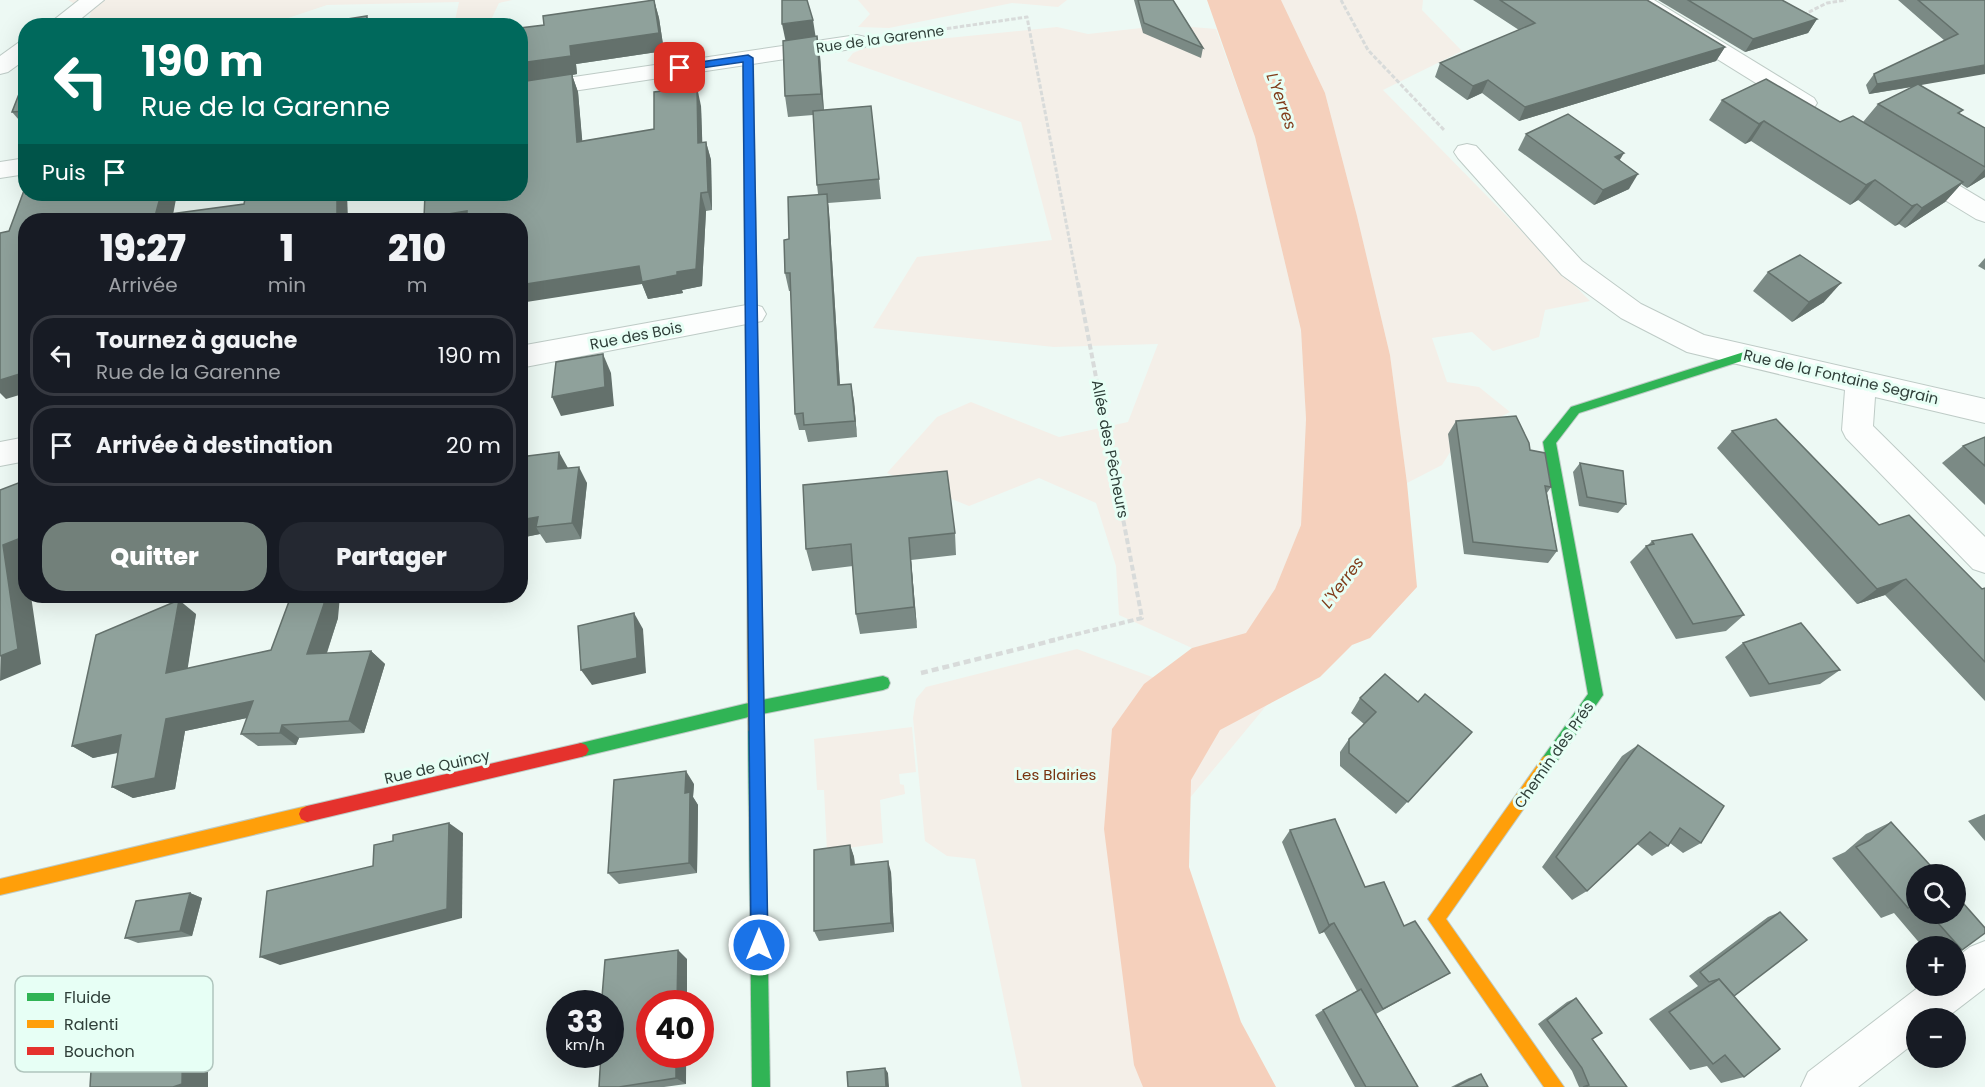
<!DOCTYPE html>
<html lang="fr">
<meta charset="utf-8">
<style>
body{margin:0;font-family:Poppins,sans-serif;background:#242831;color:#f1f3f6;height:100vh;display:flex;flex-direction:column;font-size:22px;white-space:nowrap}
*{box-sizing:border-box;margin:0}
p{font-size:20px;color:#9ea1a6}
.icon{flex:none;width:33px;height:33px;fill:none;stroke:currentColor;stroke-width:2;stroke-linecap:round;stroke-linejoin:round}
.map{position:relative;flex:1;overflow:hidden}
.drawer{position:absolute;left:18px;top:213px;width:510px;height:390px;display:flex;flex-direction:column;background:#171b24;border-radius:24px;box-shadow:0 6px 24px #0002}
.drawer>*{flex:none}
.hud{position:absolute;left:18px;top:18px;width:510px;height:183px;border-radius:24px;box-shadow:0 6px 24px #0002;background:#00695c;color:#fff;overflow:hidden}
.buttons{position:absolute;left:1906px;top:864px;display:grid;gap:12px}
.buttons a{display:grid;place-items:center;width:60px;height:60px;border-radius:50%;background:#171b24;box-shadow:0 6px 24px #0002;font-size:30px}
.speed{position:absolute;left:546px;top:990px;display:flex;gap:12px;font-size:30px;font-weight:700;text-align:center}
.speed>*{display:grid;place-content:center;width:78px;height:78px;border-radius:50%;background:#171b24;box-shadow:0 6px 24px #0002;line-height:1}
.speed small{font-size:15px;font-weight:400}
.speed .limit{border:9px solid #d22;background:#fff;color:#111}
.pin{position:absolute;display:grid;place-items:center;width:51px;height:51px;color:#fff;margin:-26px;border-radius:12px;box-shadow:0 3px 9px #0006}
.me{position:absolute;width:66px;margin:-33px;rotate:0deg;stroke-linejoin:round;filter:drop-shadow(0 0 4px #0008)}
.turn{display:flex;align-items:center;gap:21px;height:126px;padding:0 24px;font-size:27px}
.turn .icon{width:78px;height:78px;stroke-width:2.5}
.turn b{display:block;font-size:42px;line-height:51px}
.then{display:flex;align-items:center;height:57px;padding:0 24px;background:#0003;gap:12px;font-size:22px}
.eta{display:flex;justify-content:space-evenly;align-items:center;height:102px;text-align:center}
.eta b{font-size:36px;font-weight:800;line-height:42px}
.button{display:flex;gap:12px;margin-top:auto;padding:12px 24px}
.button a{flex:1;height:69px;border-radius:24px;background:#72807a;color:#fff;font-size:24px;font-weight:800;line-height:69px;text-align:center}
.button a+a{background:#242831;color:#f1f3f6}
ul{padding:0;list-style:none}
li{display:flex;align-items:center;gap:18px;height:81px;margin:0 12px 9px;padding:0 12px;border:3px solid #363941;border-radius:24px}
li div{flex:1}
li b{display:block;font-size:22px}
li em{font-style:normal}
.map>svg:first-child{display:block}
</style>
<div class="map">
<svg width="1985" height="1087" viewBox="0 0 1985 1087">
<rect width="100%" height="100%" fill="#edf9f4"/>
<g fill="#f4efe8">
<polygon points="68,0 512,0 499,3 488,26 454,25 459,2 327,5 267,25 86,25 91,13"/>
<polygon points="858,0 1067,0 1058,7 1012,3 889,28 858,27 870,14"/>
<polygon points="1281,0 1423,0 1422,10 1462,51 1383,90 1590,301 1545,310 1539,337 1493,351 1472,332 1432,338 1447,382 1479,387 1510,412 1459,438 1442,465 1407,483 1390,355 1357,216 1325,93"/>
<polygon points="1168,25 1216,29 1255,137 1301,330 1306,419 1301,525 1275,589 1246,634 1192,648 1119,615 1116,566 1096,503 1039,478 969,506 887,473 937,417 971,402 1059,437 1128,422 1158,344 1054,347 873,328 917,257 1052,240 1021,122 847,61 853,53 865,48 938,39 1057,27 1088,34"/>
<polygon points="1077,649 1214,700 1275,695 1146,851 1241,1087 1022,1087 975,859 947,856 925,841 913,718 916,699 926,687"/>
<polygon points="912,727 916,772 899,774 900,784 904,785 905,794 880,800 883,843 827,851 824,790 817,790 814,739"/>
</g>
<polygon fill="#f5d0bc" points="1207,0 1281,0 1325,93 1357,216 1390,355 1407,483 1417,587 1370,638 1352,645 1320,677 1220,730 1191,780 1189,867 1241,1022 1276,1087 1143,1087 1134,1065 1104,829 1112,729 1144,684 1192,648 1246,633 1275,589 1301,525 1306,419 1301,330 1255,137"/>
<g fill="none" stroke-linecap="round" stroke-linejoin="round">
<g stroke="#becbc6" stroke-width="2">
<g id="street">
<polygon points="79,0 104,0 72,26 46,26"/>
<polygon points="1627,0 1654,0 1814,98 1817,103 1814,108 1805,110 1796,108 1630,5"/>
<polygon points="857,35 865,37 869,42 865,47 520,99 520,85"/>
<polygon points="26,41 26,59 8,72 0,74 0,56 18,43"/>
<polygon points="1467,144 1476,146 1582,261 1641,304 1704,335 1985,399 1985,423 1875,397 1873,426 1985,537 1985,573 1973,569 1846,438 1842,430 1845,390 1687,352 1621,318 1562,275 1458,158 1454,152 1458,146"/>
<polygon points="26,158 26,174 0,178 0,162"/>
<polygon points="1916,163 1925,165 1985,201 1985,222 1976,219 1907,177 1903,171 1907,165"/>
<polygon points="752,304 762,307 766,314 762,321 520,368 520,346"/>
<polygon points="26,437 26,461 0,466 0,442"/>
<polygon points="1985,941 1985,988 1946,1018 1917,1018 1917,1041 1858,1087 1801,1087 1808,1072 1920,986 1956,986 1956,958 1970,947"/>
</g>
</g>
<g stroke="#becbc6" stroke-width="2">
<g id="fast">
<polygon points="748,55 753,58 758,383 752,388 746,383 743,58"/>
<polygon points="1747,351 1751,352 1753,355 1751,358 1579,413 1556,443 1603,695 1553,767 1548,769 1543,767 1540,762 1543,757 1588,694 1543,442 1571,407"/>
<polygon points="883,676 888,678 890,683 888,688 883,690 757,715 581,757 576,755 573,750 576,745 581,743 757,701"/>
<polygon points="756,723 761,725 764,730 770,1087 752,1087 748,730 751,725"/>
</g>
</g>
<g stroke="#becbc6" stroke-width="2">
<g id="slow">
<polygon points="752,378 758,383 764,730 761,735 756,737 751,735 748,730 746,383"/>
<polygon points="1548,755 1553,757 1556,762 1553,767 1446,919 1564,1087 1544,1087 1428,919 1543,757"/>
<polygon points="307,806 313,809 315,814 313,819 307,822 0,895 0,879"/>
</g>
</g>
<g stroke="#becbc6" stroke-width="2">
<polygon id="jam" points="581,743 586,745 589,750 586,755 581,757 307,822 301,819 299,814 301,809 307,806"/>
</g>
<g stroke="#d8dbda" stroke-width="3" stroke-dasharray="4.5 2" stroke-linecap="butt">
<polyline points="1341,0 1368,50 1445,131"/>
<polyline points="1803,15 1827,3 1846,0"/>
<polyline points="889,37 1027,17 1078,285"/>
</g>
<polyline stroke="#d8dbda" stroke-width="4" stroke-dasharray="6 3" stroke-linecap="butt" points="1049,641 1142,618 1078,283"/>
<polyline stroke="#d8dbda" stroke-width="4.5" stroke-dasharray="7 4" stroke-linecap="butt" points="921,673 1055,640"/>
<use href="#street" fill="#fcfefd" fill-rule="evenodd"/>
<use href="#fast" fill="#30b455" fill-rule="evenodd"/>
<use href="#slow" fill="#ff9f0a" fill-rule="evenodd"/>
<use href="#jam" fill="#e5322d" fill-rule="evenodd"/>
</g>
<g fill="#7b8a85">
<polygon points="654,0 659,18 664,51 576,64 577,74 572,75 578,92 582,141 654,129 701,106 702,142 706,142 711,160 712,210 706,211 702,286 682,290 683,293 648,299 642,284 520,220 426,220 424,218 520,194 544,25"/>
<polygon points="1134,0 1173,0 1203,48 1201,58 1143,33"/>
<polygon points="1473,0 1647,0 1725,47 1716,61 1519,121 1482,93 1467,100 1435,77 1440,63 1519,30"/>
<polygon points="1658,0 1782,0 1817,19 1808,33 1745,52"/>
<polygon points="1898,0 1985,0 1921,85 1960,114 1985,128 1985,177 1967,188 1961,184 1945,202 1905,228 1899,224 1895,226 1858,200 1850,205 1751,141 1745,144 1709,120 1722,100 1840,122 1863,122 1878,104 1912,87 1869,94 1866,85 1874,74 1945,41"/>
<polygon points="815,36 817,36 820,56 824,110 871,106 881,199 828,203 829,212 840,385 854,401 857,437 808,442 805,430 799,430 795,414 791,291 789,291 785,273 789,239 818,194 817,185 813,115 788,117 785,96"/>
<polygon points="26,76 26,128 12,112"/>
<polygon points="1526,134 1620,160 1629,189 1594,205 1518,150"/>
<polygon points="1985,258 1985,270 1978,266"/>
<polygon points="1768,272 1824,302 1792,322 1753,291"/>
<polygon points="1456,421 1530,450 1551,487 1547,493 1557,551 1548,563 1464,554 1448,434"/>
<polygon points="1732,431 1879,525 1982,589 1985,588 1985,701 1885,595 1857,604 1717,448"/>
<polygon points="1985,437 1985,505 1942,463 1963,446"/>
<polygon points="520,457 567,468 587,483 581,539 546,543 540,534 520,538"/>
<polygon points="1580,463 1626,504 1618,513 1579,506 1573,472"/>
<polygon points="955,533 956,555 911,560 917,628 860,634 856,614 853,566 812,571 806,549"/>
<polygon points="1652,541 1744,615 1726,631 1676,639 1630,562 1646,546 1648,545"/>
<polygon points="196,614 187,669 271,650 338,618 327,653 371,651 385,664 364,733 299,738 296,745 258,746 241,734 247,718 185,731 175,789 133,798 112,787 118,753 93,758 72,746"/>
<polygon points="1743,643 1840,670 1820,684 1750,697 1725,657"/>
<polygon points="1360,698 1418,702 1472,732 1396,814 1340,766 1340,752 1349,739 1364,724 1351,713"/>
<polygon points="1638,745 1701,843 1683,853 1670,843 1668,846 1652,856 1637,844 1587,891 1572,900 1542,867 1622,756"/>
<polygon points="694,784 693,797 698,805 697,873 619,884 608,873"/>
<polygon points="1985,814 1985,841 1968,821"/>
<polygon points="1891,822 1917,874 1917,914 1956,914 1962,950 1956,952 1956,946 1922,946 1894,913 1881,918 1832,858 1845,852 1866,834"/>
<polygon points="1290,830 1365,887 1450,973 1376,1014 1418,1087 1355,1087 1315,1015 1323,1010 1357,991 1324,932 1319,934 1282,842"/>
<polygon points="850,845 854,857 855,864 891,872 894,932 819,941 814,931"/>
<polygon points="190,893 202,898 192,936 138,943 125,938"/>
<polygon points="1780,912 1734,996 1744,1077 1721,1083 1707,1066 1690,1070 1649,1019 1698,986 1689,976 1768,917"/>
<polygon points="687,959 686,1084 664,1087 599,1087 604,998 602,997"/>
<polygon points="1576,998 1592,1039 1627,1087 1579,1087 1572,1071 1538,1024 1567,1002"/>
<polygon points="1481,1074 1488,1087 1451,1087 1469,1078"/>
</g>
<g fill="#64716c">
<polygon points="654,0 659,18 664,51 576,64 577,74 572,75 578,92 584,160 520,83 520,63 570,46"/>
<polygon points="367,16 371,26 366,26"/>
<polygon points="1817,19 1808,33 1745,52 1753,39"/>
<polygon points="813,20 816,39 786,43 782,24"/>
<polygon points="817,36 820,56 824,114 821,94"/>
<polygon points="1725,47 1716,61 1519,121 1525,107"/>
<polygon points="1985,65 1985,74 1869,94 1877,84"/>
<polygon points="1488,80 1482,93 1467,100 1473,86"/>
<polygon points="697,87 701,106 703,161 698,143"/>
<polygon points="1764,121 1751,141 1745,144 1759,124"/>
<polygon points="706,142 711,160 712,210 708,192"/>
<polygon points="1624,153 1615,168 1615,157"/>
<polygon points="1985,169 1985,177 1967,188"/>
<polygon points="1638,174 1629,189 1594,205 1603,190"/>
<polygon points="1875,180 1858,200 1850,205 1866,185"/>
<polygon points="1963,182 1945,202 1905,228 1922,208"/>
<polygon points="701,193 706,211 702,286 682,290 683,293 648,299 642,284 520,303 520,285 639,266 677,272"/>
<polygon points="161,194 177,194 172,220 155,216"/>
<polygon points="337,194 347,194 348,220 337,220"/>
<polygon points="827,194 829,212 841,402 838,385"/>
<polygon points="1917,204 1899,224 1895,226 1912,206"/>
<polygon points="467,211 472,220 426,220 424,218"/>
<polygon points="1841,283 1824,302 1792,322 1809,302"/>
<polygon points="603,354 611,373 614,406 561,416 552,397"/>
<polygon points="26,372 26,393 6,399 0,393 0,380"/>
<polygon points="851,384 854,401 857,437 855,421"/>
<polygon points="559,452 568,468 558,469"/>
<polygon points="579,467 587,483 581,539 572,523"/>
<polygon points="538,517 536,527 540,534 520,538 520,520"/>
<polygon points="26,536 26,596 31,596 41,664 0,681 3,545"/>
<polygon points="909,538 911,560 917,628 914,607"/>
<polygon points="1906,579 1885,595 1857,604 1877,589"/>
<polygon points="324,596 340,596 338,618 322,667 307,654"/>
<polygon points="179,600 196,614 185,686 166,673"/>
<polygon points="634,613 643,629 646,673 592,685 581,670"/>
<polygon points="371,651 385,664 364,733 349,721"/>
<polygon points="253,701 270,713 185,731 175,789 133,798 112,787 166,719"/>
<polygon points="282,725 299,738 296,745 280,733"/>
<polygon points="121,735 142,747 93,758 72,746"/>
<polygon points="686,771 694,784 693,797 698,805 697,873 689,863 685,793"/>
<polygon points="449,823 463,833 462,918 280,965 260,957"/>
<polygon points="850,845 854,857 855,876 851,865"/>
<polygon points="888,861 891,872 894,932 891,923"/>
<polygon points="190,893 202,898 192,936 180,931"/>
<polygon points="1334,923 1324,932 1319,934 1329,925"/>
<polygon points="678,950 687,959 687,1004 677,1004"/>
<polygon points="183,1020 208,1027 208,1087 173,1087"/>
<polygon points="676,1054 686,1054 686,1084 676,1078"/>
<polygon points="885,1068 888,1073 889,1087 886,1087"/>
</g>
<g fill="#8fa19b" stroke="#64716c" stroke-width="1.5">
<polygon points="654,0 659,33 570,46 571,56 520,63 520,28 544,25 543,16"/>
<polygon points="782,0 807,0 813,20 782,24"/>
<polygon points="1138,0 1173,0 1203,48 1144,23"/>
<polygon points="1500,0 1647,0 1725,47 1525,107 1488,80 1473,86 1440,63 1535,23"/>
<polygon points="1688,0 1782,0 1817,19 1753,39"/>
<polygon points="1918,0 1985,0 1985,65 1877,84 1874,74 1958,34"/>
<polygon points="367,16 366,26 303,26"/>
<polygon points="817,36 821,94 785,96 783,41"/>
<polygon points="572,74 577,142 654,129 654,92 697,87 698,143 706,142 708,192 701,193 696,269 677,272 677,275 642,282 639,266 520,285 520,220 467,220 467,211 424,218 425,194 520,194 520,82"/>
<polygon points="26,76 26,111 12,112"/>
<polygon points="1766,79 1840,122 1853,116 1963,182 1922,208 1917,204 1912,206 1875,180 1866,185 1764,121 1759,124 1722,100"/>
<polygon points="1918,84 1963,110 1958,113 1985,128 1985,167 1878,104"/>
<polygon points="871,106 879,179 817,185 813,111"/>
<polygon points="1568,114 1624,153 1615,157 1638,174 1603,190 1526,134"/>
<polygon points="26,185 26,194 161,194 155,216 244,204 246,194 337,194 337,220 26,220 26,372 0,380 0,233 9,231"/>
<polygon points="827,194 838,385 851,384 855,421 804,425 803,413 795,414 790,273 785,273 784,240 789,239 788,197"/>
<polygon points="1800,255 1841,283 1809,302 1768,272"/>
<polygon points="603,354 605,387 552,397 556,362"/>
<polygon points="1516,416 1529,443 1530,450 1545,453 1551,487 1545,486 1557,551 1473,542 1456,421"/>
<polygon points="1776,419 1879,525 1909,515 1982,589 1985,588 1985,662 1906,579 1877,589 1732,431"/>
<polygon points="1985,437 1985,466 1963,446"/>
<polygon points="559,452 558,469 579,467 572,523 536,527 538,517 520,520 520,457"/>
<polygon points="1580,463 1623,471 1626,504 1587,497"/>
<polygon points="947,471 955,533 909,538 914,607 856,614 851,544 806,549 803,485"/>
<polygon points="26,480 26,536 3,545 18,649 0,656 0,490"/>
<polygon points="1692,534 1744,615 1693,624 1646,546 1654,544 1652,541"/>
<polygon points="291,596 324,596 324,604 307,654 371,651 349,721 282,725 280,733 241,734 253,701 166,719 155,778 112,787 121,735 72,746 96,635 179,600 166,673 271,650"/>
<polygon points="634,613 637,658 581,670 578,626"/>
<polygon points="1801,623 1840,670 1769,684 1743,643"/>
<polygon points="1385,674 1418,702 1425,694 1472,732 1408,802 1349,753 1349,739 1376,712 1360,698"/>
<polygon points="1638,745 1724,806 1701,843 1680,828 1668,846 1650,832 1587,891 1556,857"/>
<polygon points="686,771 685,793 690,792 689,863 608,873 614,780"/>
<polygon points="1335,819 1365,887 1384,882 1404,926 1415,921 1450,973 1383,1009 1334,923 1329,925 1290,830"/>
<polygon points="1891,822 1938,874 1917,874 1917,903 1908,908 1856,847 1870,840"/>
<polygon points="449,823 447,909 260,957 267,891 373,866 374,845 393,841 393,835"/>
<polygon points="850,845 851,865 888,861 891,923 814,931 814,850"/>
<polygon points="190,893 180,931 125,938 136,901"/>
<polygon points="1956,895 1985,928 1985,933 1962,950 1930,914 1956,914"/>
<polygon points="1780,912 1807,940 1734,996 1719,979 1709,982 1700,972"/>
<polygon points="678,950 677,1004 650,1004 650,1054 676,1054 676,1078 619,1087 599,1087 601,1054 610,1054 610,1004 604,1004 605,997 602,997 605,960"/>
<polygon points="1719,979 1780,1049 1744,1077 1725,1055 1713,1064 1669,1012"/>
<polygon points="1361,989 1418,1087 1366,1087 1323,1010"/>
<polygon points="1576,998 1602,1033 1592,1039 1627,1087 1583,1087 1589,1085 1582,1068 1547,1020"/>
<polygon points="183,1020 182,1084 173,1087 90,1087 92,1054"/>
<polygon points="885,1068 886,1087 848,1087 847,1072"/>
<polygon points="1481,1074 1488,1087 1455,1087"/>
</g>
<polygon fill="#1a73e8" stroke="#114b97" stroke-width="1.5" points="748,55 753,58 768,945 765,951 759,953 753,951 751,945 743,62 680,71 675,68 680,65"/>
<g text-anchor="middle" stroke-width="6" stroke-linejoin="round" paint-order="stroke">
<g font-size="14" fill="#2f3f39" stroke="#e7fff5">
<text transform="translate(880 39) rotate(-8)" y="5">Rue de la Garenne</text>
</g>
<g font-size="15" fill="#2f3f39" stroke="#e7fff5">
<text transform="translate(636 336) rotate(-11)" y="5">Rue des Bois</text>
<text transform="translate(1841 377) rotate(13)" y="5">Rue de la Fontaine Segrain</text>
<text transform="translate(1110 449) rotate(79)" y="5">Allée des Pêcheurs</text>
<text transform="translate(1554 755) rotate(-55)" y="5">Chemin des Prés</text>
<text transform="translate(437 767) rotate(-13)" y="5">Rue de Quincy</text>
</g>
<g font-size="15" fill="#78340f" stroke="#e7fff5">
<text x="1056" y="780">Les Blairies</text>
</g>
<g font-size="16" font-style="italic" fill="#813c1a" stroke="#e7fff5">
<text transform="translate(1282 101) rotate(70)" y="6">L'Yerres</text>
<text transform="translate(1342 582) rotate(-53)" y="6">L'Yerres</text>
</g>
</g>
<rect x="15" y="976" width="198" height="96" rx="9" fill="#e7fff5" stroke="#b0c5bd" stroke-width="1.5"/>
<rect x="27" y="993" width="27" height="8" fill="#30b455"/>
<rect x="27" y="1020" width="27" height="8" fill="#ff9f0a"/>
<rect x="27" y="1047" width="27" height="8" fill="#e5322d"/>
<g font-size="16" fill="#2f3f39">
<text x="64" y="1003">Fluide</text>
<text x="64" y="1030">Ralenti</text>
<text x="64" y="1057">Bouchon</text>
</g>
</svg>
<div class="buttons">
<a><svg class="icon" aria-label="search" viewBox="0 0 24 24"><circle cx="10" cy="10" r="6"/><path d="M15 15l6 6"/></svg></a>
<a>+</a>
<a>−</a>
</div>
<div class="speed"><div>33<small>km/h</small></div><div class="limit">40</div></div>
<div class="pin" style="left:680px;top:68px;background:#d93025"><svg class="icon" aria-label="arrive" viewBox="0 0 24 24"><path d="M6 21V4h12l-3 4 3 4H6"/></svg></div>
<svg class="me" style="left:759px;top:945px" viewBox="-20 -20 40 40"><circle r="17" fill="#1a73e8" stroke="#fff" stroke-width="3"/><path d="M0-11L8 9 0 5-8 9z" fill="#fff"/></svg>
<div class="hud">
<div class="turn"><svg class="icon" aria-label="left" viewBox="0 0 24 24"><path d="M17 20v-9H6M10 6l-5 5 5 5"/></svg><div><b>190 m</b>Rue de la Garenne</div></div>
<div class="then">Puis<svg class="icon" aria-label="arrive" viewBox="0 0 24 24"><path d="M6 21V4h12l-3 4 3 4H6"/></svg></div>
</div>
<section class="drawer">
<div class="eta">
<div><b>19:27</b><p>Arrivée</p></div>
<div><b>1</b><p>min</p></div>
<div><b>210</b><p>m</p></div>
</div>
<ul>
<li><svg class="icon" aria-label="left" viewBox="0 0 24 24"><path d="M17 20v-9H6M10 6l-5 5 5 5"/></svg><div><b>Tournez à gauche</b><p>Rue de la Garenne</p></div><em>190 m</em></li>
<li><svg class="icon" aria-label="arrive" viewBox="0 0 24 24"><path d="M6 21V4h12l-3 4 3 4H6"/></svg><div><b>Arrivée à destination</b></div><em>20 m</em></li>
</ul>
<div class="button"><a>Quitter</a><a>Partager</a></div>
</section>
</div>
